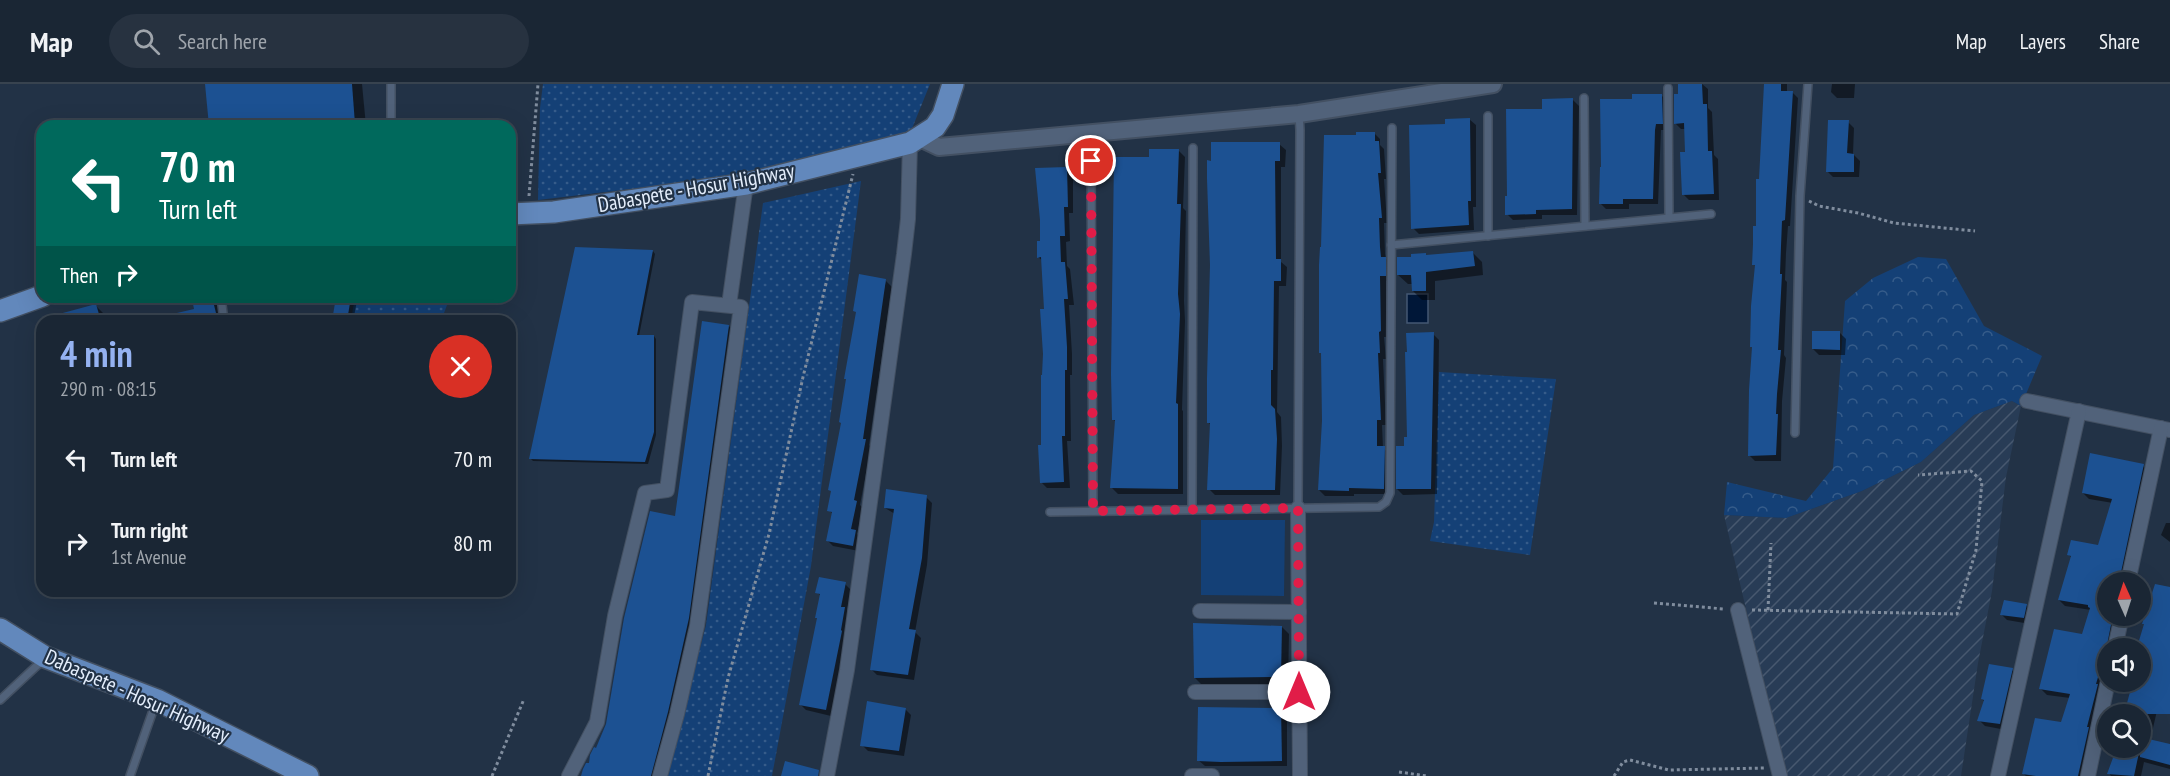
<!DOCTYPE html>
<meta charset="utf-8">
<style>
body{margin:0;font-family:"PT Sans Narrow",sans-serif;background:#273240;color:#f1f3f6;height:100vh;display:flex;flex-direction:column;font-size:22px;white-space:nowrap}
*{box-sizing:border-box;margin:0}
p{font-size:20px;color:#9fa5ac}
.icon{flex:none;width:33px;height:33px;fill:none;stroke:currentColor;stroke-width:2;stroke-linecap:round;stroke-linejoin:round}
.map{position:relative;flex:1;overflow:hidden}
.details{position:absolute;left:36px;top:231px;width:480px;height:282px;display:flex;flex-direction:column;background:#1a2634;border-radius:18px;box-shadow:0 6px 24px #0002,0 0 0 2px #38434f}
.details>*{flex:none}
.hud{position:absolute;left:36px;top:36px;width:480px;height:183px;border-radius:18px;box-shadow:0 6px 24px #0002,0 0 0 2px #38434f;background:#00695c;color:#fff;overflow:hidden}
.needle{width:39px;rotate:357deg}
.tools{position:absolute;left:2097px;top:488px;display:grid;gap:12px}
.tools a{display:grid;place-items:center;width:54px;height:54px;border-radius:50%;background:#1a2634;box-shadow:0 6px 24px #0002,0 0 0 2px #38434f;font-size:30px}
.pin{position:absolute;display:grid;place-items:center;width:51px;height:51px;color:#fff;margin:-26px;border:3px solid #fff;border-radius:50%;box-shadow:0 2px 6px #0007}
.me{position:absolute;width:66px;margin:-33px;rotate:0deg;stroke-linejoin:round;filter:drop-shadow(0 0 4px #0008)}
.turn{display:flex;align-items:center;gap:21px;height:126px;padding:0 24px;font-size:27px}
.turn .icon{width:78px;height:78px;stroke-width:2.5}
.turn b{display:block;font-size:42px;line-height:51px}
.then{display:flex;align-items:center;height:57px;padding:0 24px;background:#0003;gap:12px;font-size:22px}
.round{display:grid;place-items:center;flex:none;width:63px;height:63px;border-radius:32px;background:#273240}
.summary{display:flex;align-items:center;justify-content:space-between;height:102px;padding:0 24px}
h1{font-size:36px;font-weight:600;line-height:45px;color:#95b2f1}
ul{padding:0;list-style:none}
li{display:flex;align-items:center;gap:18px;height:84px;padding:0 24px}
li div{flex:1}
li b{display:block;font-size:22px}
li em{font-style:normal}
header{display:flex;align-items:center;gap:36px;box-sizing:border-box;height:84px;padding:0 30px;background:#1a2634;border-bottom:2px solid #38434f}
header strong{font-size:28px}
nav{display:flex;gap:33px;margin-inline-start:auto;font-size:21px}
.search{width:420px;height:54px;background:#273240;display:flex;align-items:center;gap:15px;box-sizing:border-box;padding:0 21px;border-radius:33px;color:#9fa5ac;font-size:22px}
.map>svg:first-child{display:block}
</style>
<header>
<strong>Map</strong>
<div class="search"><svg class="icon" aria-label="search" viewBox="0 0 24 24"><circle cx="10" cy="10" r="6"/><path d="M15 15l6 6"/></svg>Search here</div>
<nav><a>Map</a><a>Layers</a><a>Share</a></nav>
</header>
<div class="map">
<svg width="2170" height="692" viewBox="0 0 2170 692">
<defs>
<pattern id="industrial-furrows" width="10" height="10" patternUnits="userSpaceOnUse" patternTransform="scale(1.5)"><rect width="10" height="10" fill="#283c56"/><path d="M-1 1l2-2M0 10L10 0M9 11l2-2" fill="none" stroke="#47586f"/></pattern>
<pattern id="grass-dots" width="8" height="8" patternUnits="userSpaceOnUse" patternTransform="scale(1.5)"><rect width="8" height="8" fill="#144076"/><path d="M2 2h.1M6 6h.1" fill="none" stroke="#365c8a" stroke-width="1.8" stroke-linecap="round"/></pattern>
<pattern id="forest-crowns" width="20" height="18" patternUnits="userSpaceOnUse" patternTransform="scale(1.5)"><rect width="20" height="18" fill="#144076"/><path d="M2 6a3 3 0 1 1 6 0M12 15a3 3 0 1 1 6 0" fill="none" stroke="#365c8a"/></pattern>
</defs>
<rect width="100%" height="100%" fill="#223246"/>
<polygon fill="url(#industrial-furrows)" points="2012,317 2021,322 2006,393 1992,507 1978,579 1961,692 1785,692 1724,431 1786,434 1862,407 1921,378 1974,331"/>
<g fill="url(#grass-dots)">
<polygon points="543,0 930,0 911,47 724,94 538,116 540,24"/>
<polygon points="861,97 811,482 772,692 667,692 706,541 763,119"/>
<polygon points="355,213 450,213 441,237 351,237"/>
<polygon points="1439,288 1556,295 1530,471 1430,457 1434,438"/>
</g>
<polygon fill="url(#forest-crowns)" points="1918,173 1946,175 1984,242 2042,272 2021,322 2012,317 1974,331 1921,378 1862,407 1786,434 1724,431 1727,398 1806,417 1833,384 1845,217 1873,194"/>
<polygon fill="#144076" points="1201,436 1285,436 1284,512 1201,511"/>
<rect fill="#001738" stroke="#445873" stroke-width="1.5" x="1407" y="210" width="21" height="29"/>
<g fill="#0007">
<polygon points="207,0 362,0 366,42 210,42"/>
<polygon points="1680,0 1702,0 1708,5 1708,24 1712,28 1714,71 1718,75 1719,116 1689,116 1683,110 1686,45 1681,45 1675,39 1680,12"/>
<polygon points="1766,0 1787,0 1787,8 1792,8 1798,14 1790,142 1788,142 1786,169 1785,196 1787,198 1784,271 1786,274 1782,317 1781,377 1755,377 1749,371 1756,183 1754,180 1758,143"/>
<polygon points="1832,0 1855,0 1854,14 1837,14 1831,8"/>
<polygon points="1662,12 1668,18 1668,46 1661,46 1658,120 1629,120 1629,125 1606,125 1600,119"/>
<polygon points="1573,16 1579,22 1577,131 1542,131 1542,135 1513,136 1507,130 1509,113 1543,26"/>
<polygon points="1469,35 1476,41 1476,123 1473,123 1474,146 1419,150 1413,144 1447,42"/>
<polygon points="1848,38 1854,44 1853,70 1860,77 1859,93 1833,93 1827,87"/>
<polygon points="1374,49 1380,55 1380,61 1384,65 1386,95 1384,95 1387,139 1384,139 1385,170 1386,175 1391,180 1391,197 1386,197 1386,253 1384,253 1386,275 1383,275 1386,341 1382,341 1383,364 1390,370 1390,410 1354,410 1354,412 1325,412 1319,406 1358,53"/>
<polygon points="1279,60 1286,66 1285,83 1281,83 1281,178 1287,183 1286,202 1279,202 1277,328 1281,333 1282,362 1280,411 1215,411 1209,405 1211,341 1208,338 1211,181"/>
<polygon points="1179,67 1185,73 1183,124 1186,127 1184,217 1185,237 1182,326 1183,327 1183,410 1118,410 1112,404 1116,338 1113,335 1150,75"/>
<polygon points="1067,85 1073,91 1073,129 1069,129 1070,157 1066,158 1067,182 1070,185 1074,221 1069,221 1072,270 1072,291 1070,291 1071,357 1067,357 1070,404 1047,404 1041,398 1046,226 1043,177 1038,173"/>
<polygon points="653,167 655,170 639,252 654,252 656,255 656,351 648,380 533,377 531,375"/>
<polygon points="1472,168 1482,178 1483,191 1435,197 1435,216 1422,216 1413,207 1413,200 1408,200 1398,191 1427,173"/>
<polygon points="886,197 892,203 869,361 871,363 860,421 863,424 857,450 861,454 859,467 833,462 827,456 833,430 829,426"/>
<polygon points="205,213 212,213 219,220 223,237 164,237 183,233 196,226"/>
<polygon points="337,213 353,213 357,217 353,237 333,237"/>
<polygon points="96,222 105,231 107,237 46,237 46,235"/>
<polygon points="729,242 735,249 693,550 658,692 583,692 584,686 590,681 607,640 677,433"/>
<polygon points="1840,249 1846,255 1845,271 1819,271 1813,265"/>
<polygon points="1433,250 1439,256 1437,410 1403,411 1397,405"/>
<polygon points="42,376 42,418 38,414"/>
<polygon points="2143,382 2149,388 2127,498 2108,498 2108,531 2120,531 2114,564 2108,564 2108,584 2085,692 2026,692 2023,689 2062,640 2070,614 2047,611 2041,605 2083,552 2091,526 2065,522 2059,516 2072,474 2068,470 2099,462 2113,419 2089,415 2083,409"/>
<polygon points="926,413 932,419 927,481 915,548 921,554 914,596 877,591 871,585 895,430 885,424"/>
<polygon points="2166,439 2170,439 2170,458 2161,451"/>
<polygon points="845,500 851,506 847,527 851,531 831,632 806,626 800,620 818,535 821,512 817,508"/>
<polygon points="2170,505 2170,621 2159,618 2150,657 2170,662 2170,685 2144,678 2141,692 2111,692 2109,689 2118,663 2140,663 2140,630 2125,630 2135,597 2140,597"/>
<polygon points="2026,521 2032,527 2030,540 2007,536 2001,530"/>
<polygon points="1282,543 1289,550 1288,600 1202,601 1195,594"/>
<polygon points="2012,586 2018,592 2006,646 1985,642 1979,636 1985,618 1982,615"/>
<polygon points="905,625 911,631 904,672 868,667 862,661"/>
<polygon points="1281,626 1287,632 1287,682 1205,682 1198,676"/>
</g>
<g fill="#1c5192">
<polygon points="205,0 352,0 355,40 329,42 209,42"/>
<polygon points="1678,0 1702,0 1703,20 1707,20 1708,67 1712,67 1714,110 1682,111 1680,68 1685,68 1684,39 1674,40 1674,10 1678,10"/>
<polygon points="1764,0 1781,0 1781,7 1793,7 1785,136 1782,137 1781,162 1780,190 1782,190 1778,266 1781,266 1777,310 1776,330 1778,330 1776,371 1748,372 1749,306 1752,263 1750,263 1751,222 1755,181 1752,181 1753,160 1753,142 1756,142 1756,95 1759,95"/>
<polygon points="1632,10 1662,10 1663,40 1656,40 1655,46 1653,115 1623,115 1623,120 1599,120 1600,83 1601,83 1600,15 1632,15"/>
<polygon points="1573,14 1572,125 1536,126 1536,130 1505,131 1505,112 1507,112 1506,25 1542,25 1542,15"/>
<polygon points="1470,34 1471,117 1468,117 1469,141 1411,145 1409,41 1445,40 1445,35"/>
<polygon points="1828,36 1849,36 1847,69 1854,70 1854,88 1826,88"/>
<polygon points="1356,48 1375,48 1375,57 1379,57 1381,89 1378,89 1382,134 1379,134 1380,163 1381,173 1386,173 1386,192 1380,192 1381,247 1379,248 1380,269 1378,269 1381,336 1377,336 1377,362 1385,362 1384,405 1349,404 1349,407 1318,406 1322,337 1321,269 1319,269 1319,181 1320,163 1321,163 1324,51 1356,51"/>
<polygon points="1211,58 1280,58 1280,77 1275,77 1276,175 1281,175 1281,197 1274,197 1273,286 1271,286 1271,321 1275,325 1277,355 1275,406 1207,406 1210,339 1207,339 1207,294 1210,181 1207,95 1207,76 1211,77"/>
<polygon points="1149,65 1179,65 1177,120 1181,120 1178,210 1180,230 1176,319 1178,320 1178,405 1110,404 1115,336 1112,336 1111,290 1114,73 1149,73"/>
<polygon points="1067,83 1068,123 1064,123 1065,152 1060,152 1061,178 1065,178 1068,215 1064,215 1067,263 1067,286 1065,286 1065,352 1062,352 1064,398 1040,399 1038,361 1041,361 1041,291 1042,291 1043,270 1040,225 1044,225 1041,173 1037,174 1037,157 1040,157 1040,136 1035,84"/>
<polygon points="575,163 653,166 637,251 654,251 654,348 645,378 529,375"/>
<polygon points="1473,167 1475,182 1426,188 1426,207 1412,207 1411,191 1397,191 1397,173 1411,173 1411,170 1426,169 1426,171"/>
<polygon points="859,190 886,195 863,355 866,355 854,416 857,417 851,445 856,446 853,462 826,457 832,428 827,427 831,407 828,406 841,339 839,338 846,295 844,295 856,228 853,227"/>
<polygon points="198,213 212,213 218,237 165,237 164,232 194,225 192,215"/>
<polygon points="336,213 351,213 347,237 332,237"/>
<polygon points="96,220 101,237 49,237 48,233"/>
<polygon points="702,237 729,241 689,534 668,628 651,692 581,692 583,685 586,679 589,679 590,671 594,663 596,664 606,640 624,534 650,427 675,432"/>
<polygon points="1812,247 1840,247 1840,266 1812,265"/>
<polygon points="1434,248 1431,405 1396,405 1396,362 1404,362 1404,353 1407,353 1405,268 1407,268 1406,249"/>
<polygon points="2090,369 2144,380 2119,498 2108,498 2108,535 2112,536 2106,566 2096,600 2098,600 2087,643 2089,643 2078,692 2036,692 2022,690 2035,634 2061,638 2070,610 2039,605 2054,545 2082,550 2090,524 2088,523 2088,521 2058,516 2071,472 2067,471 2071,456 2098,461 2112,415 2082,409"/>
<polygon points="886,405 927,411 922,474 909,545 916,546 908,591 870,586 894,425 884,424"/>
<polygon points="819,493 846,498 841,523 845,523 841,546 842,547 826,626 799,621 817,534 815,534 820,510 815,509"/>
<polygon points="2155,500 2170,503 2170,630 2124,630 2133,597 2140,597 2140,561 2138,560 2144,540 2142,540"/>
<polygon points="2004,516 2027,520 2024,534 2000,531"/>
<polygon points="1193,539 1282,542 1281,593 1194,594"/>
<polygon points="1989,580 2013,584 2000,640 1977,637 1984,616 1981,615"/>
<polygon points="867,617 906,624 899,667 860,662"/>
<polygon points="1198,623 1281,624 1282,677 1221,678 1197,677"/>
<polygon points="2140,653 2170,660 2170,681 2140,673 2140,664 2134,692 2107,690 2117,663 2140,663"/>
<polygon points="785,677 819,686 818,692 781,692"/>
</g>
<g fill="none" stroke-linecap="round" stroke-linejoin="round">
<g stroke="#435062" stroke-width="10">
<g id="service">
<polyline points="391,0 391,42"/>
<polyline points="1668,4 1669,134"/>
<polyline points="1584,14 1585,142"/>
<polyline points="1488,32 1488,152"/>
<polyline points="1091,77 1093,427"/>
<polyline points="1391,161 1711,130"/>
<polyline points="221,213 224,237"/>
<polyline points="1795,349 1800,112 1808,0"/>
<polyline points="1298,424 1300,46 1299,30"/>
<polyline points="1192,426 1193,64"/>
<polyline points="1050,428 1379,423 1386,418 1390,409 1392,44"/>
<polyline points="0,616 44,575"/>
<polyline points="130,692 156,618"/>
</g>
</g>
<g stroke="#435062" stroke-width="16">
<g id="minor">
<polyline points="729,221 746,100"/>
<polyline points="2027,317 2169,346"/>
<polyline points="1298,424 1300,692"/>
<polyline points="2128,498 2161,344"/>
<polyline points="1738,526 1780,692"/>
<polyline points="1200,527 1299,528"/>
<polyline points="2115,564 2122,531"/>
<polyline points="1195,608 1299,608"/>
<polyline points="569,692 597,638 615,532 645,409 667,406 692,218 741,223 697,542 677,630 660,692"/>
<polyline points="827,692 847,586 904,170 908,135 910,59"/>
<polyline points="1192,692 1212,692"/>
<polyline points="1998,692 2079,327"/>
<polyline points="2088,692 2108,597"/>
</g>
</g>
<g stroke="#435062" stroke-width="20">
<polyline id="tertiary" points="920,54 939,63 1299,30 1493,0"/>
</g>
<g stroke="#435062" stroke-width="24">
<g id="trunk">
<polyline points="510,130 554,128 746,100 910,59 935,43 943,31 953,0"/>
<polyline points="0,227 42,212"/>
<polyline points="0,545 45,573 157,616 308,692"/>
</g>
</g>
<g stroke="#808d9e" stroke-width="3" stroke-dasharray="3 3" stroke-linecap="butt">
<polyline points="529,112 538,0"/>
<polyline points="1809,117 1819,122 1858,129 1894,139 1975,147"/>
<polyline points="1654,519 1724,525"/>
<polyline points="1752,526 1957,530 1976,466 1982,397 1971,387 1918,391"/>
<polyline points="1768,526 1771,459"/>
<polyline points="1399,688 1427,692"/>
<polyline points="492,692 524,615"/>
<polyline points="708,692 728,594 769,450 803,293 853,90"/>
<polyline points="1614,692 1623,678 1630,676 1669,686 1765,684"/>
</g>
<use href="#service" stroke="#51627a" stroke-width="7"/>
<use href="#minor" stroke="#51627a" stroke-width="14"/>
<use href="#tertiary" stroke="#51627a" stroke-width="16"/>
<use href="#trunk" stroke="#6288bc" stroke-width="21"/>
</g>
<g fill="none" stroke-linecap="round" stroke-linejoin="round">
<polyline stroke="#e11d48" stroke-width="10" stroke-dasharray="0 18" points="1091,77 1093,427 1298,424 1299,608"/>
</g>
<g text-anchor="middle" stroke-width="4.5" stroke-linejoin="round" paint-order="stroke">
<g font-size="21" fill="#e4eefc" stroke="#223246">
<text transform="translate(696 104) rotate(-10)" y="7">Dabaspete - Hosur Highway</text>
<text transform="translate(137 612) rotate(24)" y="7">Dabaspete - Hosur Highway</text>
</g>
</g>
</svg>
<div class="tools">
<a><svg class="needle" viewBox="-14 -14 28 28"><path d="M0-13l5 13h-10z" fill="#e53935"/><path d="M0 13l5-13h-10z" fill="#9fa5ac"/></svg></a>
<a><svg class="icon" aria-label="sound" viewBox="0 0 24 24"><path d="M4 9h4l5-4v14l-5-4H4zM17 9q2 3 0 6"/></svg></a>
<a><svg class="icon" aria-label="search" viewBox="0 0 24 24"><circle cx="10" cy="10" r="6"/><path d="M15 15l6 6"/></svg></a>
</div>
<div class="pin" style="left:1091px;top:77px;background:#d93025"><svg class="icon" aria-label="arrive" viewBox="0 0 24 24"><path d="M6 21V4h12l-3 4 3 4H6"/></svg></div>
<svg class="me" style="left:1299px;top:608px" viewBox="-20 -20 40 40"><circle r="19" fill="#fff"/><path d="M0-13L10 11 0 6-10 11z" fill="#e11d48"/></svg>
<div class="hud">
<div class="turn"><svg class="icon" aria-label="left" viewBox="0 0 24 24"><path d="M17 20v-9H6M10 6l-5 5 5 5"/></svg><div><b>70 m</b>Turn left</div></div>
<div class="then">Then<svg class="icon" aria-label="right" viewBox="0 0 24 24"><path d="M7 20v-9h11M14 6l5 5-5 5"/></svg></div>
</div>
<section class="details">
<div class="summary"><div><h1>4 min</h1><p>290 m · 08:15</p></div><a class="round" style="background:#d93025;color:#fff"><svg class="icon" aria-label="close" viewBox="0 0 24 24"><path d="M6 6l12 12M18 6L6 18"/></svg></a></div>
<ul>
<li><svg class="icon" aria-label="left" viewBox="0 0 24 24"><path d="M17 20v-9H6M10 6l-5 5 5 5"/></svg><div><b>Turn left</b></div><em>70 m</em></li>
<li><svg class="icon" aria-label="right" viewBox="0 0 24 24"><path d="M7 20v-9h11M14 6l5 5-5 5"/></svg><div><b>Turn right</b><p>1st Avenue</p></div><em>80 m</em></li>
</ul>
</section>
</div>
